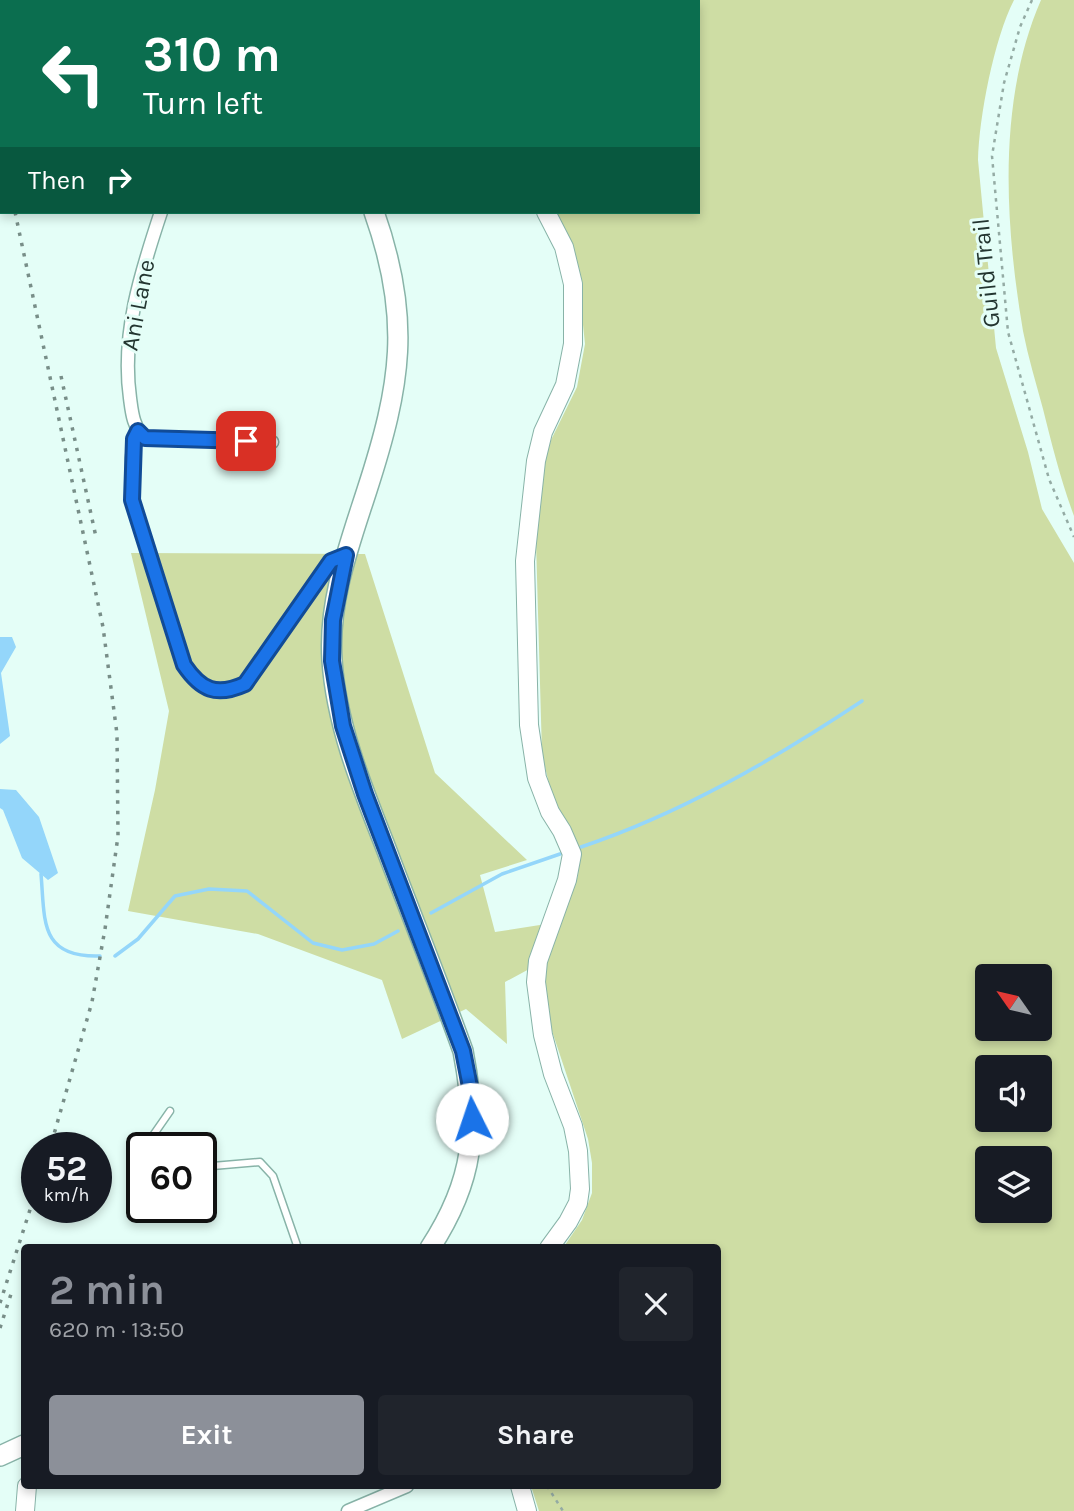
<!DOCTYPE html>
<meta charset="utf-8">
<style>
body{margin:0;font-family:Karla,sans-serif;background:#20242c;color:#f1f3f6;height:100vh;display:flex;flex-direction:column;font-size:26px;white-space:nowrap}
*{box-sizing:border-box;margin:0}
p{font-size:23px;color:#9ea1a6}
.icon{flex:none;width:38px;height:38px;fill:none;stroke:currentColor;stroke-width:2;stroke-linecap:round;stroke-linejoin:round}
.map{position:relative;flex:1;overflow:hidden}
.side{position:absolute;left:21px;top:1244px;width:700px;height:245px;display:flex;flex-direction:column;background:#171b24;border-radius:7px;box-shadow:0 4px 10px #0003}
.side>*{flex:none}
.banner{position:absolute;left:0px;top:0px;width:700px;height:214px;box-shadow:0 4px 10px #0003;background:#0b6e4f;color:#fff;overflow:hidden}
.needle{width:46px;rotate:304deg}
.controls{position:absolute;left:975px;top:964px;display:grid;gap:14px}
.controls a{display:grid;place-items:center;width:77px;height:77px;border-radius:7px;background:#171b24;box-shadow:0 4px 10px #0003;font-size:35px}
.speed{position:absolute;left:21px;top:1132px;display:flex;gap:14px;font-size:35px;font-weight:700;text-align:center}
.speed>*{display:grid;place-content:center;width:91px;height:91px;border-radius:50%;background:#171b24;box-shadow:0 4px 10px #0003;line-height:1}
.speed small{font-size:18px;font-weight:400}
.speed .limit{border:4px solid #111;border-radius:10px;background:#fff;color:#111}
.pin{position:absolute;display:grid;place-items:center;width:60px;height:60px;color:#fff;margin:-30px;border-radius:14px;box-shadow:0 4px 10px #0006}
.me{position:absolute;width:77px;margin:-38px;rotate:356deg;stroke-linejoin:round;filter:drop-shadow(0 0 5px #0008)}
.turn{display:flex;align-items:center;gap:24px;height:147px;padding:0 28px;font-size:32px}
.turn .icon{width:91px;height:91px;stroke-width:2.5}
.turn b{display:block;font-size:49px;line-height:60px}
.then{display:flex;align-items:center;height:66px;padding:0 28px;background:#0003;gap:14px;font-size:26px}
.round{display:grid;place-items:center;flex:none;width:74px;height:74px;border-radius:7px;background:#20242c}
.head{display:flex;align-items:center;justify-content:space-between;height:119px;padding:0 28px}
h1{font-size:42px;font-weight:700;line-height:52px;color:#8c9099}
.button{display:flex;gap:14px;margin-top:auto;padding:14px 28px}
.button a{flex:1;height:80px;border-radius:7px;background:#8c9099;color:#fff;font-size:28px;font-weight:700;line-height:80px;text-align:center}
.button a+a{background:#20242c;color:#f1f3f6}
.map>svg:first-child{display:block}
</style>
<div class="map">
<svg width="1074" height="1511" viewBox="0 0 1074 1511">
<rect width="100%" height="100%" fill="#e4fef7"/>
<g fill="#cedda4" fill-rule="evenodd">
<path d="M540 0H1014C994 39 979 117 978 160L996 348 1028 452 1042 509 1074 563V1511H539L531 1486H718V1248H563L582 1220 592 1193V1163L588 1139 549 1022 543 997 544 961 505 982 507 1044 466 1009 402 1039 382 980 258 934 128 911 155 790 169 711 131 553 365 554 435 773 527 860 480 875 495 932 559 922 578 876 579 858 576 839 554 805 542 754 536 542 543 467 551 440 577 387 585 344 576 257 557 212H698V2H539ZM987 976H1040V1029H987ZM987 1068H1040V1120H987ZM987 1158H1040V1211H987Z"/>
<path d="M1041 0H1074V516C1061 481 1052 445 1043 409 1036 383 1028 357 1023 331 1005 225 997 101 1041 0Z"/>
</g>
<g fill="#94d6fa">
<polygon points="0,637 12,637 16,647 1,673 10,736 0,744"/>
<polygon points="0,789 16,790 39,817 58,873 48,880 22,858 3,810 0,808"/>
</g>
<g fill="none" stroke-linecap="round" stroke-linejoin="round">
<g stroke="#94d6fa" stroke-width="3.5">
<path d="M581 847C682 813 773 760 862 701"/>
<path d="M44 873 41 874C45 920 39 958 100 956"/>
<polyline points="431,913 502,874 560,854"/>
<polyline points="115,956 138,939 175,896 209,889 247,891 313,943 342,950 374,944 398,931"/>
</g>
<g stroke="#88b3a8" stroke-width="9">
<g id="lane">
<polyline points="153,1148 154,1134 170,1111"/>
<polyline points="201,1167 260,1162 273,1176 298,1248"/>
</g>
</g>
<g stroke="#88b3a8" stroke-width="15">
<g id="street">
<polyline points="313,0 314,2"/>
<polyline points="119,2 120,0"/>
<polyline points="207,2 207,0"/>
<path d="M161 212C141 272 121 334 130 398 132 413 133 427 145 438L272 442"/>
<path d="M138 431 134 439 132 458V500L184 665C201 690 216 697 245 684L331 561 346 555"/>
<polyline points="348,1511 407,1486"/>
</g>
</g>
<g stroke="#88b3a8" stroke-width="20">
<g id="secondary">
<polyline points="530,2 530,0"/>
<polyline points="546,212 564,247 573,284 573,344 565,385 543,432 536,461 525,561 529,725 537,778 550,812 562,831 572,854 567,880 538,961 536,982 543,1035 553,1074 573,1126 578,1151 580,1189 578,1203 568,1222 549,1248"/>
<polyline points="520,1486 527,1511"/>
<polyline points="25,1511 27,1486"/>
</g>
</g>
<g stroke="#88b3a8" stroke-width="22">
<g id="primary">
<polyline points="339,2 339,0"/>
<path d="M374 212C412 319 401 385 367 490 349 546 328 601 332 660 336 723 361 785 384 843 410 912 438 981 463 1051 478 1129 475 1179 430 1248"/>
<polyline points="0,1456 24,1445"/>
</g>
</g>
<g stroke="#94aba4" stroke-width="2.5" stroke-dasharray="3.5 5" stroke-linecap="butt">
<polyline points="1032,0 1020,27 1004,83 992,156 1008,332 1049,479 1074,537"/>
<polyline points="547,1486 563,1511"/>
</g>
<use href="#lane" stroke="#fff" stroke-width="6"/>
<use href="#street" stroke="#fff" stroke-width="12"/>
<use href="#secondary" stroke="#fff" stroke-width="18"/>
<use href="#primary" stroke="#fff" stroke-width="19"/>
<g stroke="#788e88" stroke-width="3.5" stroke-dasharray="3.5 7" stroke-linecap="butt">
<polyline points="0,83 2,93"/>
<polyline points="0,141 2,149"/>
<polyline points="15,212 103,627 117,734 118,836 105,929 92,1002 50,1148"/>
<polyline points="61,376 96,537"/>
<polyline points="0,1303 37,1188"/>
<polyline points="0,1328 11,1294"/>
</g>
</g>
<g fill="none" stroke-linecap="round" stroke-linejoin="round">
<g stroke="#114b97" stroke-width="18">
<path id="route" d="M246 441 145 438 138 431 134 439 132 500 184 665C201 690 216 697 245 684L331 561 346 555 333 620 332 661 343 726 365 794 463 1051 471 1092 472 1119"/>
</g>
<use href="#route" stroke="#1a73e8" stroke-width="12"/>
</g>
<g text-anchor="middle" stroke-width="6" stroke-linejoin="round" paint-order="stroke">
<g font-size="24" fill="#233530" stroke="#e4fef7">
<text transform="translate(986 273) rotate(-96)" y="8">Guild Trail</text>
<text transform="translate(138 305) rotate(-79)" y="8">Ani Lane</text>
</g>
</g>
</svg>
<div class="controls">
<a><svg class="needle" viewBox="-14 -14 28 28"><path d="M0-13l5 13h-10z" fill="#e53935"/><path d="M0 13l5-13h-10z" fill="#9ea1a6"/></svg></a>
<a><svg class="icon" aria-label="sound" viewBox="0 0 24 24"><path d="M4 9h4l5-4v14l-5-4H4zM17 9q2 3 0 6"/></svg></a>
<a><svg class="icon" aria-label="layers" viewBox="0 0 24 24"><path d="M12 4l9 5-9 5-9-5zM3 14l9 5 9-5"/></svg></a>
</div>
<div class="speed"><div>52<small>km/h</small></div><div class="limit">60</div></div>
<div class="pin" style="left:246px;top:441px;background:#d93025"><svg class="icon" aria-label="arrive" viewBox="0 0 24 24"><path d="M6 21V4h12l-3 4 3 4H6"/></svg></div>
<svg class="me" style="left:472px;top:1119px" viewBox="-20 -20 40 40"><circle r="19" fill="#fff"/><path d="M0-13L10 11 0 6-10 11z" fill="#1a73e8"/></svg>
<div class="banner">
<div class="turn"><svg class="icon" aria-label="left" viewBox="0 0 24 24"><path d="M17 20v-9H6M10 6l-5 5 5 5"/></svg><div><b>310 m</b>Turn left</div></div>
<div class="then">Then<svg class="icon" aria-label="right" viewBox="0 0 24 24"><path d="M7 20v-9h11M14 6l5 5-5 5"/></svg></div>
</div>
<section class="side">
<div class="head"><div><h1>2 min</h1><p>620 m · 13:50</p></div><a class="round"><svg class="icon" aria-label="close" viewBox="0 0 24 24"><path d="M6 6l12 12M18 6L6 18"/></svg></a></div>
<div class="button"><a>Exit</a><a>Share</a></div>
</section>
</div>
